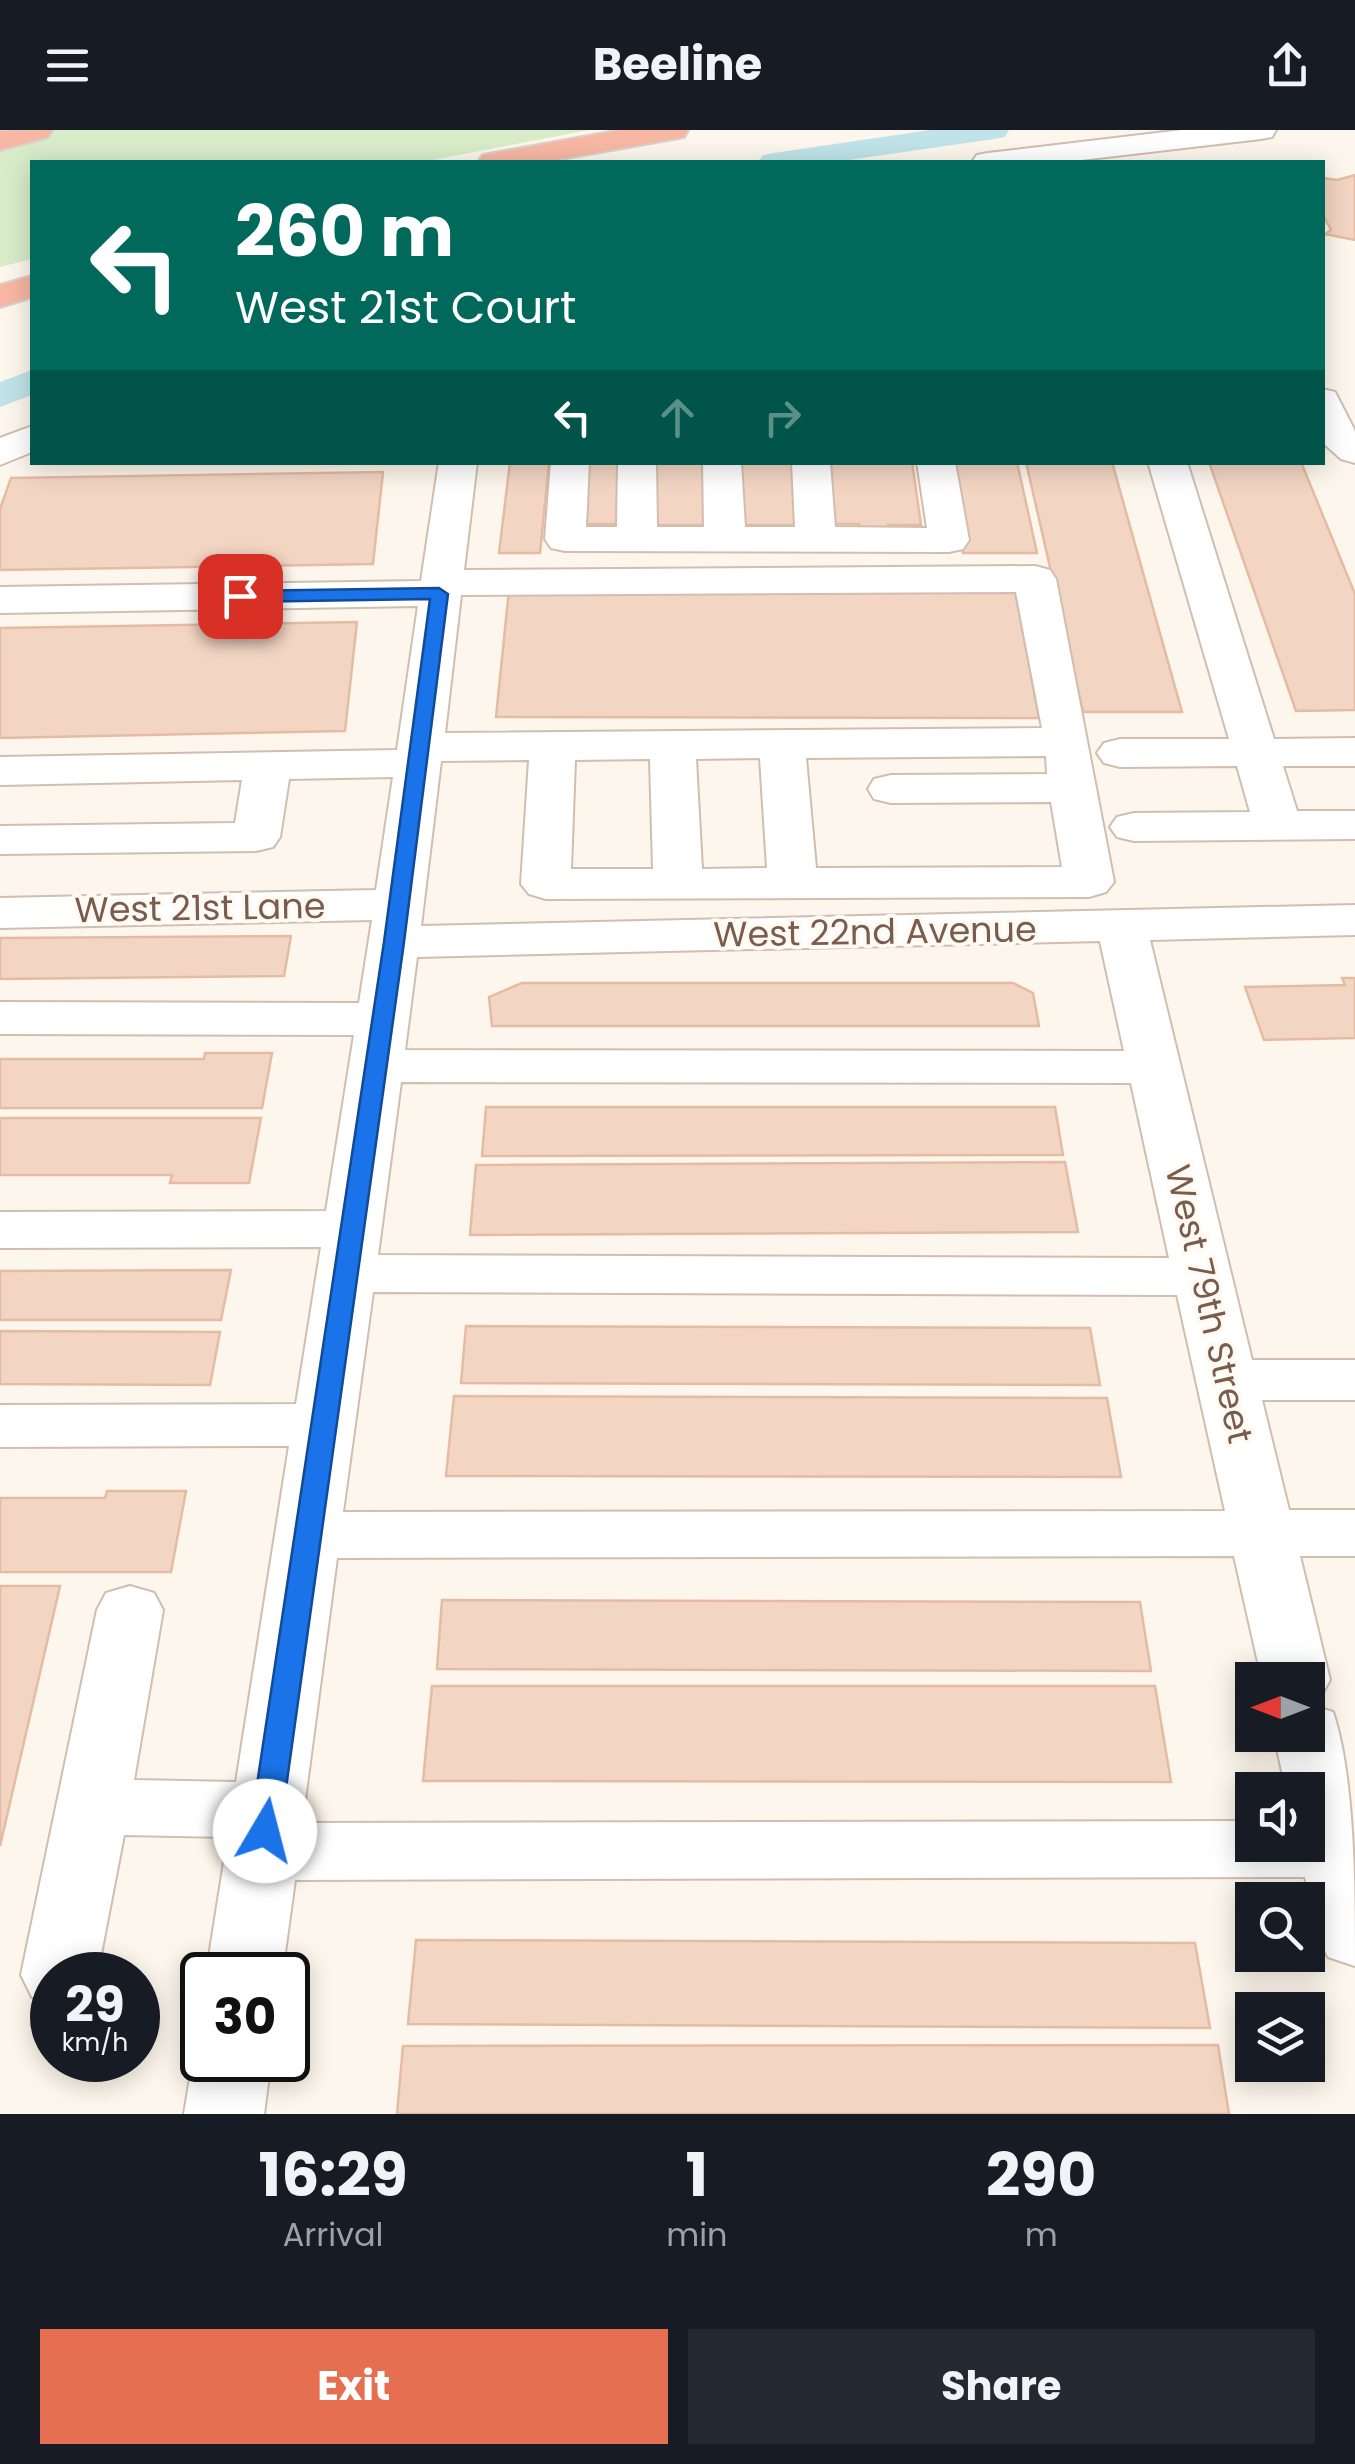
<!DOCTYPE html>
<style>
body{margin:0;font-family:Poppins,sans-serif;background:#242831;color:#f1f3f6;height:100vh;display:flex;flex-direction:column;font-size:38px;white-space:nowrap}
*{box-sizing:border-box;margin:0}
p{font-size:32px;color:#9ea1a6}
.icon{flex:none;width:55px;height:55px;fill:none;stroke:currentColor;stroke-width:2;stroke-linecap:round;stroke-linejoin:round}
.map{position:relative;height:1984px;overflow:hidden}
.drawer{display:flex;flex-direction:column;background:#171b24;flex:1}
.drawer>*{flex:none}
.hud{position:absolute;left:30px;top:30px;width:1295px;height:305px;border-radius:0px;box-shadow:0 5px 25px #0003;background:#00695c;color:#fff;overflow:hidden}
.needle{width:65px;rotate:270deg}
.controls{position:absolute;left:1235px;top:1532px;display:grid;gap:20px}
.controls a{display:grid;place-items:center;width:90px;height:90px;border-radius:0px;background:#171b24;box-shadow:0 5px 25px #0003;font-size:50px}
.speed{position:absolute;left:30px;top:1822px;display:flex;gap:20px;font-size:50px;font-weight:700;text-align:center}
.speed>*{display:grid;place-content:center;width:130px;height:130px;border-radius:50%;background:#171b24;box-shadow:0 5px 25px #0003;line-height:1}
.speed small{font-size:25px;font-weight:400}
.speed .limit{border:5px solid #111;border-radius:15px;background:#fff;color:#111}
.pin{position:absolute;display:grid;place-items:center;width:85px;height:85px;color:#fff;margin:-42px;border-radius:20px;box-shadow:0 5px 15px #0006}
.me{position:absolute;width:110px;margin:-55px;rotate:8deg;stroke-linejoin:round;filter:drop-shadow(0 0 8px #0008)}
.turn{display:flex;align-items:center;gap:35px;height:210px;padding:0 40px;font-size:45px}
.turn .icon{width:130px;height:130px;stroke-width:2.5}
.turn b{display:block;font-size:70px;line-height:85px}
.lanes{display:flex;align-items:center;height:95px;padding:0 40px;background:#0003;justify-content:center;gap:50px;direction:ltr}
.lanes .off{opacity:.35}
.eta{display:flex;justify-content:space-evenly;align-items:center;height:170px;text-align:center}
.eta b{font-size:60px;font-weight:700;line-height:70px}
.cta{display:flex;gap:20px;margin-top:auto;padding:20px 40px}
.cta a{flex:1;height:115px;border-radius:0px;background:#e76f51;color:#fff;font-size:40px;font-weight:700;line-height:115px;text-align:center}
.cta a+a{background:#242831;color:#f1f3f6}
header{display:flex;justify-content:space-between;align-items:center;height:130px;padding:0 40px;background:#171b24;font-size:45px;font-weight:700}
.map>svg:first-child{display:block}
</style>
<header><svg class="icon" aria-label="menu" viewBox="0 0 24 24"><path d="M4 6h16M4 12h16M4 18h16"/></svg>Beeline<svg class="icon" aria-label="share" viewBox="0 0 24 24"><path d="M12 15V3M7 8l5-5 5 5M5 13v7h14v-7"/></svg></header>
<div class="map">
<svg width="1355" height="1984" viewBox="0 0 1355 1984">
<rect width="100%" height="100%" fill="#fdf6ec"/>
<polygon fill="#d8ecc9" points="0,0 589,0 422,32 32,32 32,129 0,137"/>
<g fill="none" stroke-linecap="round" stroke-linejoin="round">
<g fill="#bfe3e8" fill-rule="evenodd">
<polygon points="930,0 1009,0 1005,7 994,9 835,32 758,32 763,25 774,23"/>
<polygon points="32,240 32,265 0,277 0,252"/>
</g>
</g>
<g fill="#f3d5c3" stroke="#e6bba3" stroke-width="2.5">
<polygon points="1355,45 1355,110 1325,104 1331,100 1322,83 1322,48 1337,50"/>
<polygon points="510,332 549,332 540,423 499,423"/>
<polygon points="583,332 619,332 616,394 579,394"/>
<polygon points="653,332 706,332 707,395 652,395"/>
<polygon points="739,332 792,332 797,395 741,395"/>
<polygon points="826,332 912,332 921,395 888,395 889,404 860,404 859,394 831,394"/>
<polygon points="948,332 1017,332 1037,423 963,423"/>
<polygon points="1026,332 1112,332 1182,582 1083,582"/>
<polygon points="1209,332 1301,332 1355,464 1355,580 1296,581"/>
<polygon points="383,342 373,434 0,440 0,379 11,348"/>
<polygon points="509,460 1015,461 1039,588 496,587"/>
<polygon points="357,492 345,601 0,608 0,498"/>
<polygon points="291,806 284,846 0,849 0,808"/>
<polygon points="1342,848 1355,848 1355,908 1264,910 1245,857 1345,855"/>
<polygon points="522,853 1013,853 1033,863 1039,896 492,896 489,867"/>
<polygon points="205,923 272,923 262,978 0,978 0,929 204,929"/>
<polygon points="486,977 1055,977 1063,1025 482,1026"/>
<polygon points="0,988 261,988 249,1053 170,1053 172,1045 0,1045"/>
<polygon points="1065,1032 1078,1102 470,1105 476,1035"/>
<polygon points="231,1140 221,1190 0,1190 0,1141"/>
<polygon points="466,1196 1090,1198 1100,1255 461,1253"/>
<polygon points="0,1201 220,1202 210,1255 0,1254"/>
<polygon points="454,1266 1107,1268 1121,1347 446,1346"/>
<polygon points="107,1361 186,1361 171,1442 0,1442 0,1368 105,1368"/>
<polygon points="0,1456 60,1456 0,1716"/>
<polygon points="442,1470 1140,1472 1151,1541 437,1539"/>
<polygon points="432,1556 1155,1556 1171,1652 423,1651"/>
<polygon points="416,1810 1195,1813 1210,1898 408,1894"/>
<polygon points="1218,1915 1229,1984 397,1984 403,1916"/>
</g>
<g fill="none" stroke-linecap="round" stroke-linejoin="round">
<g stroke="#d1beb0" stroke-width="4">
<g id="minor">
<polygon points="1182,0 1276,0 1272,7 1261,9 1064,32 972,32 977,25 988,23"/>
<polygon points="1322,259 1335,262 1355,301 1355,333 1341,329 1322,312"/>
<polygon points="32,296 32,322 0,335 0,308"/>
<path d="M439 332H477L464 440 1035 436 1050 440 1056 449 1114 752 1106 762 1089 767 546 769 529 764 521 754 529 630 441 631 421 796 1355 775V805L1150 810 1252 1230H1355V1270H1262L1289 1380H1355V1426H1300L1330 1550 1320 1568 1308 1572V1550H1262L1234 1426 337 1428 302 1693 1252 1691V1715H1308V1660H1286L1274 1605H1308V1574L1333 1582C1355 1647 1355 1761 1355 1836L1328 1827 1318 1806 1305 1747 295 1750 282 1845H206L228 1707 124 1705 97 1845H52V1874L32 1867 21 1845 97 1480 106 1463 130 1456 154 1463 163 1480 134 1650 236 1652 289 1316 0 1317V1275L296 1274 321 1117 0 1118V1082L326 1081 354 905 0 904V872L359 873 372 790 0 798V768L376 760 393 647 289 649 280 707 273 717 256 721 0 724V696L235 693 242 650 0 655V627L397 620 418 476 0 483V457L421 451ZM1016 462 1042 598 445 603 461 465ZM1046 626 1047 644 891 645 874 649 868 659 874 669 891 673 1051 672 1062 737 816 738 806 628ZM760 628 767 738 702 739 696 629ZM650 629 653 739H571L575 630ZM1100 811 1124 921 405 920 417 827ZM401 952 1131 953 1169 1128 378 1125ZM373 1162 1177 1165 1225 1381 343 1382Z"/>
<polygon points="551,332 589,332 586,397 617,397 618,332 656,332 657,397 704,397 703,332 741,332 745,397 795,397 792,332 830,332 835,397 927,398 917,332 955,332 969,410 963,419 949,422 565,421 551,418 545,409"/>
<polygon points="1148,332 1187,332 1274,609 1355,608 1355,636 1283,636 1297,681 1355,681 1355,709 1134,711 1117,707 1110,697 1117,687 1134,683 1250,682 1237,636 1120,637 1104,633 1097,623 1104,613 1120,609 1229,609"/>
<polygon points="202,1911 202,1930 271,1930 264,1984 184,1984 193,1930"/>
</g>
</g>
<g stroke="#dad1cd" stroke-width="4">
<g id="highway">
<polygon points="52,0 48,7 0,20 0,1"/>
<polygon points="621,0 688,0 684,7 673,9 544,32 478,32 483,25 494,23"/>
<polygon points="32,146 32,167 0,177 0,155"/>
</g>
</g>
<use href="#minor" fill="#fff" fill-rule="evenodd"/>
<use href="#highway" fill="#f7b7a3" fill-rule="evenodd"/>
</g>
<polygon fill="#1a73e8" stroke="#114b97" stroke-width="2.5" points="439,458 448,464 404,812 280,1701 275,1709 265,1712 254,1709 250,1701 384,812 430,469 240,472 231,466 240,461"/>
<g text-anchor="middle" stroke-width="8" stroke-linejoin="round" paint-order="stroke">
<g font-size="35" fill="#7a5c4d" stroke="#fffaf3">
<text transform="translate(200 778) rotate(-1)" y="12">West 21st Lane</text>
<text transform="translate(875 802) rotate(-1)" y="12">West 22nd Avenue</text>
<text transform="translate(1209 1174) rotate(77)" y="12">West 79th Street</text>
</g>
</g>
</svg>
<div class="controls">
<a><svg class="needle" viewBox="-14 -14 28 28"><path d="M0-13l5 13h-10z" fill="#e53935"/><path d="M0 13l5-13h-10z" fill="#9ea1a6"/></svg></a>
<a><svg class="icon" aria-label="sound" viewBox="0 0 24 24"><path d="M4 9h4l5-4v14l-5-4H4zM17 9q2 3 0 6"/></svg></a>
<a><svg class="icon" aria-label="search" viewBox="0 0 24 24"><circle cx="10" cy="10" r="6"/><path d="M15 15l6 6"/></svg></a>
<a><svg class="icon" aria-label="layers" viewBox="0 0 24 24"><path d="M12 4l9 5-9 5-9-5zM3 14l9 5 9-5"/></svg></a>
</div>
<div class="speed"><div>29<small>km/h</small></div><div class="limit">30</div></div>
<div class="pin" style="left:240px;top:466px;background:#d93025"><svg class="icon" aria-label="arrive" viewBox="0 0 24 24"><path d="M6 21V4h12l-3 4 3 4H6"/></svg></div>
<svg class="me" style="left:265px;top:1701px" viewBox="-20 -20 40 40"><circle r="19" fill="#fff"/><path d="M0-13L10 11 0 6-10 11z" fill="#1a73e8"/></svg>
<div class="hud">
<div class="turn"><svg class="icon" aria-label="left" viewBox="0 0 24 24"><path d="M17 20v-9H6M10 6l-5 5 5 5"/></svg><div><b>260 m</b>West 21st Court</div></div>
<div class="lanes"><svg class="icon" aria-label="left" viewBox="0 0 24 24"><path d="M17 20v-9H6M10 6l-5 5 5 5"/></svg><svg class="icon off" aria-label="ahead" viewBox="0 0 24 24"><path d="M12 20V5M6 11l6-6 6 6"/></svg><svg class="icon off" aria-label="right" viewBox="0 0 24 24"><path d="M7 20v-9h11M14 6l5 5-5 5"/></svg></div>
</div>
</div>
<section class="drawer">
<div class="eta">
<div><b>16:29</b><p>Arrival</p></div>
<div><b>1</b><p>min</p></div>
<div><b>290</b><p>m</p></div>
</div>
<div class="cta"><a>Exit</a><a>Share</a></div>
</section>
